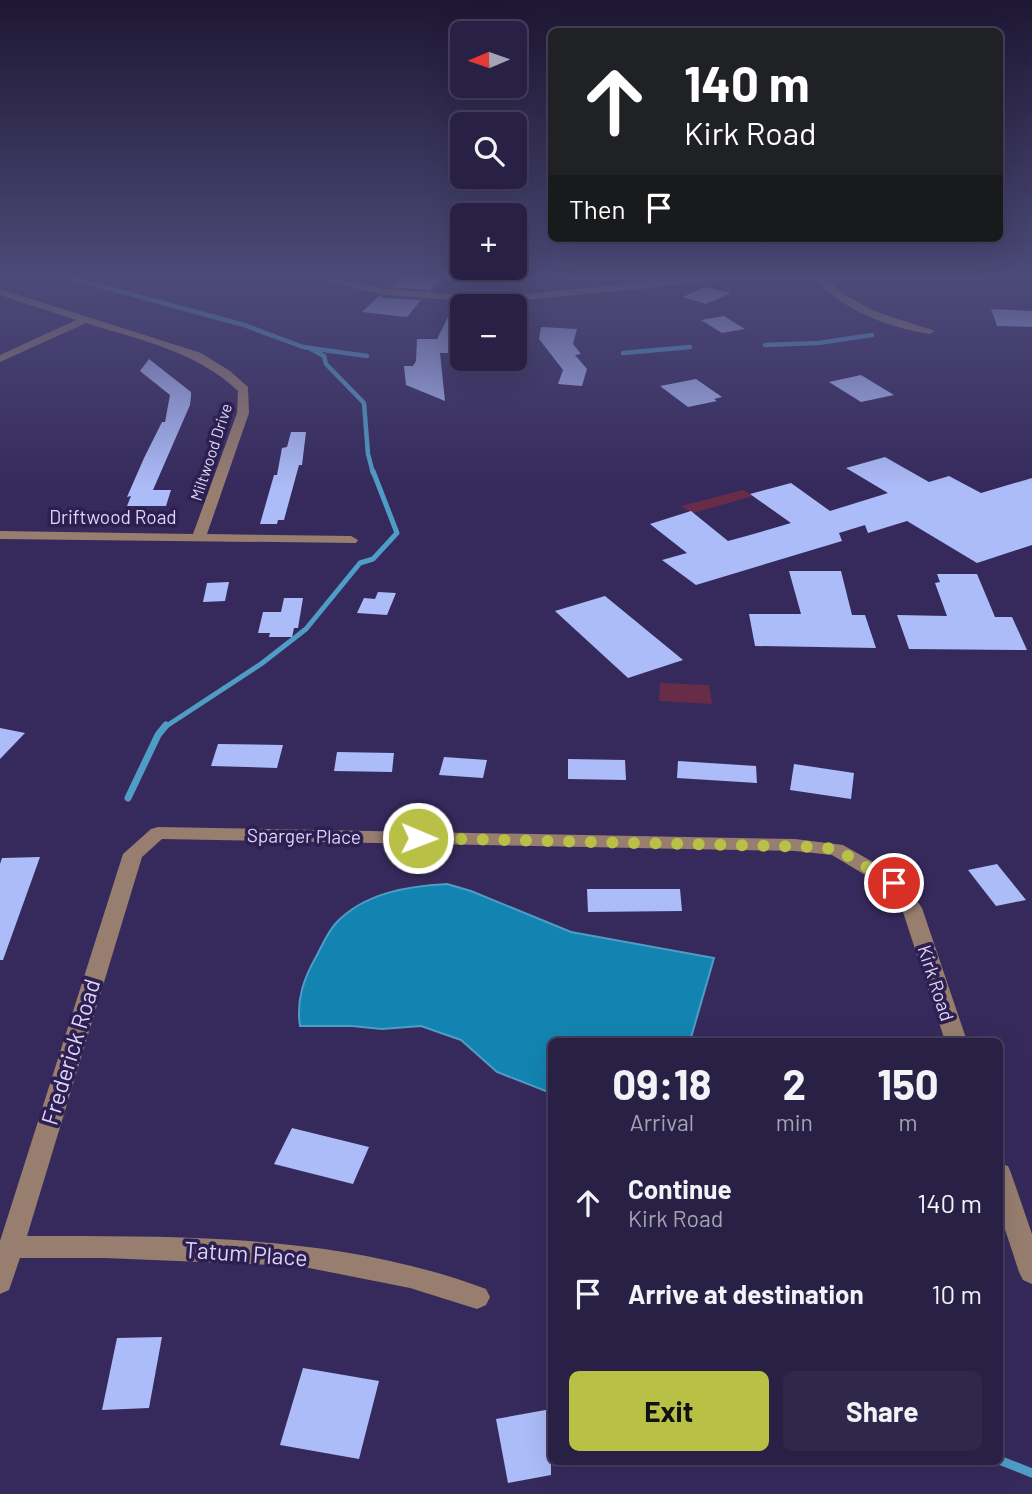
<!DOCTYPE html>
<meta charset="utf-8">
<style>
body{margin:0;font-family:Barlow,sans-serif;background:#30284c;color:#f1f3f6;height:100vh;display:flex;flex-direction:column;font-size:26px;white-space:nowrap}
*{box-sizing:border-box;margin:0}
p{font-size:23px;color:#a5a3b3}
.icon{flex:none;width:38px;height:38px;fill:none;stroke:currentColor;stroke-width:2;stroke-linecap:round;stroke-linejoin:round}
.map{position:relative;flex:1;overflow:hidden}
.side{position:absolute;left:548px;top:1038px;width:455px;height:427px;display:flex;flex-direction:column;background:#282045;border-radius:10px;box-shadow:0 7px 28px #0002,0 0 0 2px #443e5e}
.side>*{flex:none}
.banner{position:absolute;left:548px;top:28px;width:455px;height:214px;border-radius:10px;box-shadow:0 7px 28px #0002,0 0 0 2px #443e5e;background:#202124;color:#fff;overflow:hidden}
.needle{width:46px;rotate:268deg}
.controls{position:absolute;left:450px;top:21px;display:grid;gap:14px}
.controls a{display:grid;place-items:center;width:77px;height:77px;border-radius:10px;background:#282045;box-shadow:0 7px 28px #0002,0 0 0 2px #443e5e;font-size:35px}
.pin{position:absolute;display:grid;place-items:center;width:60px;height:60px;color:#fff;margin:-30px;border:4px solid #fff;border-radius:50%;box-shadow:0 2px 7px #0007}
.me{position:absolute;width:77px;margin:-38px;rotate:91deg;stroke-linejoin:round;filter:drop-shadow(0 0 5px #0008)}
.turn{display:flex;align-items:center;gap:24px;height:147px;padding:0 21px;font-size:32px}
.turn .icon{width:91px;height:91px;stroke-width:2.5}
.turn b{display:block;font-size:49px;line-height:60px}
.then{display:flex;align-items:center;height:66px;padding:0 21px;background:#0003;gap:14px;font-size:26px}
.eta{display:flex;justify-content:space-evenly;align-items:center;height:119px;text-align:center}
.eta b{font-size:42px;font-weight:700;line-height:49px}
.action{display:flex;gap:14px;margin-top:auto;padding:14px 21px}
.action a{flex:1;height:80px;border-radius:10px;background:#b9c046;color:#111;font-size:28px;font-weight:700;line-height:80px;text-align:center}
.action a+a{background:#30284c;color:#f1f3f6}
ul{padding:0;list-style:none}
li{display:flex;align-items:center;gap:21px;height:91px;padding:0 21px}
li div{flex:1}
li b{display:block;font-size:26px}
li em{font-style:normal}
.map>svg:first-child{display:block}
</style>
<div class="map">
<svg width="1032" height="1494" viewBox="0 0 1032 1494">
<rect width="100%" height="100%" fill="#362a5c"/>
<g fill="#672c48">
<polygon points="743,490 753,496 693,513 681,506"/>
<polygon points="660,683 709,685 712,704 659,701"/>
</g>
<path fill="#1384b1" stroke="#4f9dc6" stroke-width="2" d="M447 884 471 891 571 932 714 958 690 1041H551V1093L497 1072 461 1040 421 1026 382 1029 352 1026H300C296 999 304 978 317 955 323 944 328 931 337 922 365 893 408 886 447 884Z"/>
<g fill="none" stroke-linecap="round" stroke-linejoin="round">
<g stroke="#4f9dc6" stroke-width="4.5">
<polyline points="71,278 244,325 303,347 367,356"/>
<polyline points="765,345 818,343 872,335"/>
<polyline points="311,349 324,356 326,364 364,403 368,454 373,473"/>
<polyline points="623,353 690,347"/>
</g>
<polyline stroke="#4f9dc6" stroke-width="5" points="165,727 261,664 306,629 360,563 373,559 397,533 373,471"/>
<polyline stroke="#4f9dc6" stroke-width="7" points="128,798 158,735 166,725"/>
<polyline stroke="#4f9dc6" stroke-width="9" points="999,1460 1032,1473"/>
</g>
<g fill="#acbcf8">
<polygon points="400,278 441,278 430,290 390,287"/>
<polygon points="704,287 731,293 706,304 683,297"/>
<polygon points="379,296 385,298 421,300 407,317 362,312"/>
<polygon points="455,303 462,303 462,326 455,341 454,353 440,353 445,401 406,385 404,366 413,366 416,361 417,339 437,339"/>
<polygon points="991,309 1032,311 1032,327 997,326"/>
<polygon points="724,316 745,329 722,333 701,320"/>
<polygon points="541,327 577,329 573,344 581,354 575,355 587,369 582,386 558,384 563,370 539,339"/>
<polygon points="149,359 191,392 191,396 190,405 153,490 171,490 166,506 127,506 131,496 127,497 144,458 162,422 165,422 170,395 140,371"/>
<polygon points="861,375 894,395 861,402 829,382"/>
<polygon points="696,379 722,397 714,399 717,401 688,407 660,386"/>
<polygon points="291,432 306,432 302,465 299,465 284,520 278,520 277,524 260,524 274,475 277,475 282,448 287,447"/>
<polygon points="885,457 929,482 949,476 981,493 1032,478 1032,545 977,563 907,521 868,533 865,525 839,533 842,541 696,585 662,560 687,553 650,524 691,511 728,541 750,535 791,523 750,494 791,483 830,511 888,493 846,468"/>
<polygon points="789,571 841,571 852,615 865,615 876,648 755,646 749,614 801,614"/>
<polygon points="937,574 977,574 995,617 1012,617 1027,650 909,649 897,615 947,616 935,583 940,582"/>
<polygon points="229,582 225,601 203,602 207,583"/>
<polygon points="378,592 396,593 387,615 357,613 364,598 375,599"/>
<polygon points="605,596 683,660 628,678 555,611"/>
<polygon points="284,598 303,598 298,628 294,628 292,637 269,637 270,633 258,633 263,612 281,612"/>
<polygon points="0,728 25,733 0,759"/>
<polygon points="218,744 283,745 277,768 211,766"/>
<polygon points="337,752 394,753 392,772 334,771"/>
<polygon points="444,757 487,760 483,778 439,775"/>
<polygon points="568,759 625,760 626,780 568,779"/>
<polygon points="678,761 756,766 757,783 677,778"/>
<polygon points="794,764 854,773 851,799 790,790"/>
<polygon points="40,857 3,960 0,960 0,864 2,858"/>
<polygon points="997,864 1026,900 996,906 968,870"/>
<polygon points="587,889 680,889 682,911 588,912"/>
<polygon points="292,1128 369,1147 353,1184 274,1164"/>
<polygon points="162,1337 149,1408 102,1410 117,1338"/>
<polygon points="303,1368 379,1381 359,1459 280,1445"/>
<polygon points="551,1409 551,1475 508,1483 496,1419"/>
</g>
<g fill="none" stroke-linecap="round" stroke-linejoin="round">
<g fill="#977e6f" fill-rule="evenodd">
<polygon points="312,278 331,278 385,289 493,297 688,278 723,278 718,281 493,303 385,295"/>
<path d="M814 278H825L847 296 874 311 935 331 930 334C887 327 844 311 814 278Z"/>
<path d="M0 289 201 353 230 371 248 387 249 413 207 534 351 536 358 540 356 543 0 539V531L193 534 237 413 238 391C196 351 140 340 86 323L0 362V355L76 320 0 295Z"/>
<polygon points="490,359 501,359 510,369 500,371"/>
<path d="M158 827 795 839 843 845 901 878 922 908 967 1041H945L902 909 887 888 832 855 795 851 162 839 142 857 27 1236C181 1236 340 1234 486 1289L490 1297 486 1305 477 1309 410 1288 299 1266 105 1258H20L9 1290 0 1294V1241L123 854 151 829Z"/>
<polygon points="999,1163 1008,1166 1011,1173 1032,1234 1032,1284 1023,1280 1019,1272 999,1211"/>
</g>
</g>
<linearGradient id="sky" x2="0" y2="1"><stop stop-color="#1e1733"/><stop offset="0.57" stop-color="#4c4a78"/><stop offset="1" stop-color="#4c4a78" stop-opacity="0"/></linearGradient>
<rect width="1032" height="487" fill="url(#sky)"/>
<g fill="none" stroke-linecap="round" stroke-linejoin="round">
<polyline stroke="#b9c046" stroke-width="12" stroke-dasharray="0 21.6" points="418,838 816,847 836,849 894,883"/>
</g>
<g text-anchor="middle" stroke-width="7" stroke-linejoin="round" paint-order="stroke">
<g font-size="16" fill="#dcd7f7" stroke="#2d1f51">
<text transform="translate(211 452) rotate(-72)" y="6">Miltwood Drive</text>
</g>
<g font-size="19" fill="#dcd7f7" stroke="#2d1f51">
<text x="113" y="524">Driftwood Road</text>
<text transform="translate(304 836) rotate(1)" y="7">Sparger Place</text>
<text transform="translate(936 983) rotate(72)" y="7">Kirk Road</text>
</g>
<g font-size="23" fill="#dcd7f7" stroke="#2d1f51">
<text transform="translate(71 1052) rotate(-73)" y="8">Frederick Road</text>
<text transform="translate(246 1254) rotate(4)" y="8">Tatum Place</text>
</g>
</g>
</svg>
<div class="controls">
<a><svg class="needle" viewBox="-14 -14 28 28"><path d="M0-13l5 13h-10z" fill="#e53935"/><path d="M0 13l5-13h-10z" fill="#a5a3b3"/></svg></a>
<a><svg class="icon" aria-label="search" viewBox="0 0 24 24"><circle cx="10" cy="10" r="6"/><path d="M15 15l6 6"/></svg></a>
<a>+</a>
<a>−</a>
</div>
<div class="pin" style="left:894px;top:883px;background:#d93025"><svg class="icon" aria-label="arrive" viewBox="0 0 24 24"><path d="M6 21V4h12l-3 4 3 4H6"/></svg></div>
<svg class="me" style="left:418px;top:838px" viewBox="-20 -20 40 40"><circle r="17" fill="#b9c046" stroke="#fff" stroke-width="3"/><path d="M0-11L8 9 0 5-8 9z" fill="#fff"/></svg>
<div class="banner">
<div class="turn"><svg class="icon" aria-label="ahead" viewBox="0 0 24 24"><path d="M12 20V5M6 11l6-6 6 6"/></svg><div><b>140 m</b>Kirk Road</div></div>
<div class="then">Then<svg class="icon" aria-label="arrive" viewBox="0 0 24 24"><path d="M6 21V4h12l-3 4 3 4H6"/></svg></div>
</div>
<section class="side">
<div class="eta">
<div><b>09:18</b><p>Arrival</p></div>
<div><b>2</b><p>min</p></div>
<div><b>150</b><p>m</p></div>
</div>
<ul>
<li><svg class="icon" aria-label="ahead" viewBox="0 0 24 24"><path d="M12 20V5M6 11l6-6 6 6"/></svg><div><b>Continue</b><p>Kirk Road</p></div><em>140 m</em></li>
<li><svg class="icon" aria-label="arrive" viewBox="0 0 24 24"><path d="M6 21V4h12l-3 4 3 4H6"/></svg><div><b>Arrive at destination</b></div><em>10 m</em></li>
</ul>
<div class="action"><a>Exit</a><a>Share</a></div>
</section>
</div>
